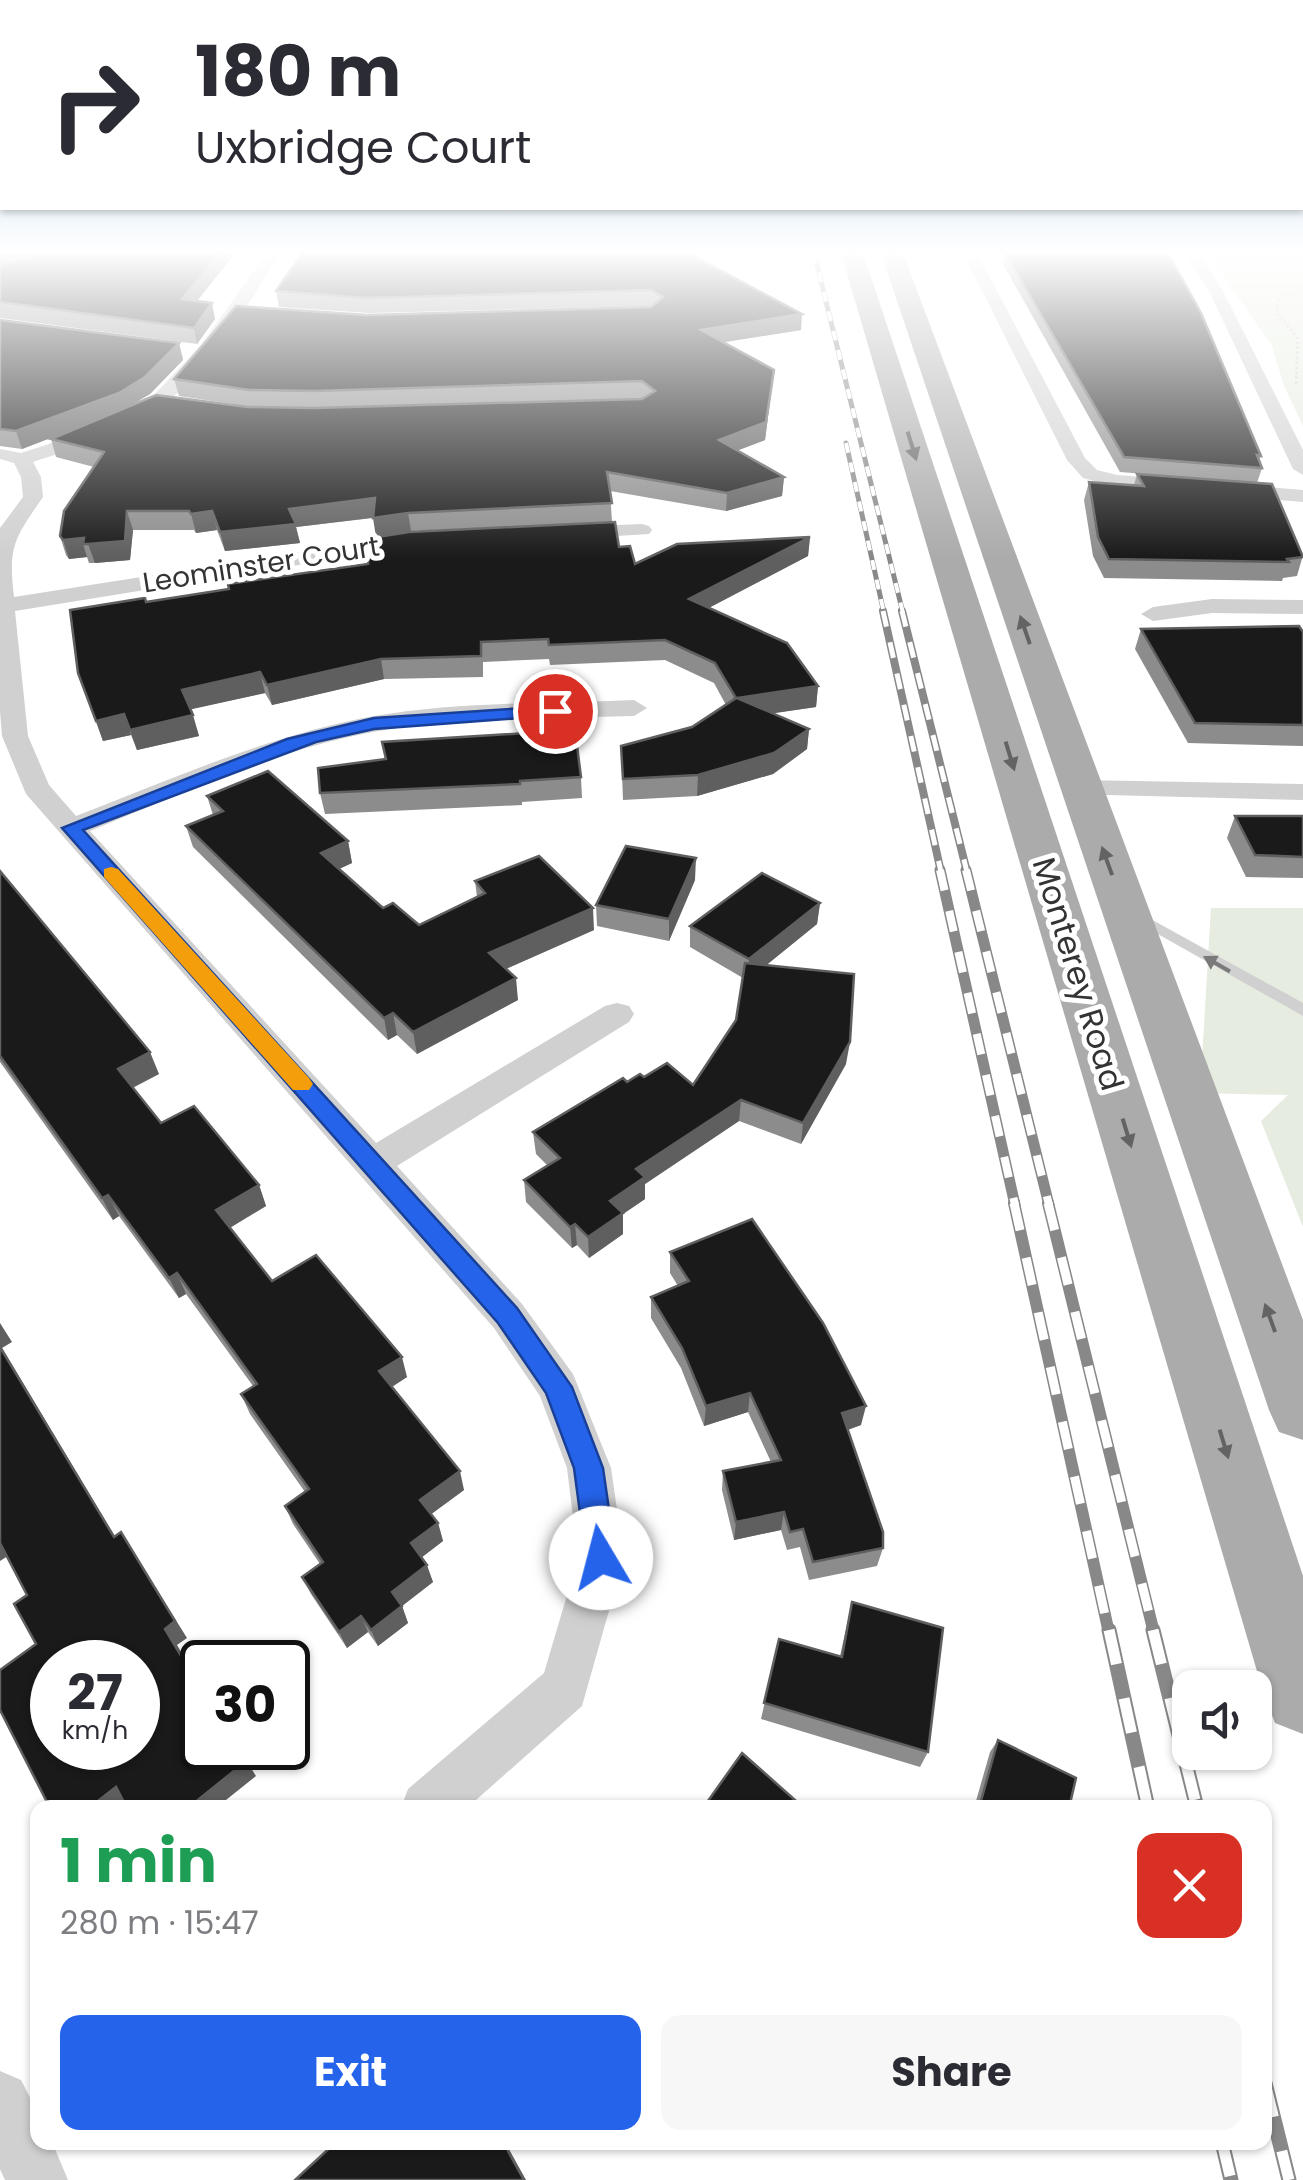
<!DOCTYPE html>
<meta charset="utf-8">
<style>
body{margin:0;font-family:Poppins,sans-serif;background:#f7f7f7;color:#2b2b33;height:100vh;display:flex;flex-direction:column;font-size:38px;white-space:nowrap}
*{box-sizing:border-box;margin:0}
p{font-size:32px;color:#7c7c81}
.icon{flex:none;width:55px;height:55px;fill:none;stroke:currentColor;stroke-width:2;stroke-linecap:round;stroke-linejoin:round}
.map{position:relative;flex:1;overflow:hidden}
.drawer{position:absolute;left:30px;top:1800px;width:1242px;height:350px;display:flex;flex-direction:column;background:#fff;border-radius:20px;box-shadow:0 2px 8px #0004}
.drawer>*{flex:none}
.hud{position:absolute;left:0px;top:0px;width:1305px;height:210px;box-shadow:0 2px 8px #0004;background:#fff;color:#2b2b33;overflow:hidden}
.fabs{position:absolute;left:1172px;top:1670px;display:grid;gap:20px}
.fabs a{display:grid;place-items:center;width:100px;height:100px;border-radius:20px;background:#fff;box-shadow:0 2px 8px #0004;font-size:50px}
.speed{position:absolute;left:30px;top:1640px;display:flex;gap:20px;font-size:50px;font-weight:700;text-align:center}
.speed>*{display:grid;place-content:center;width:130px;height:130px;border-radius:50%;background:#fff;box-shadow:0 2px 8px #0004;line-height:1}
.speed small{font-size:25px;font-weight:400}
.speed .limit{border:5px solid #111;border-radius:15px;background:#fff;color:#111}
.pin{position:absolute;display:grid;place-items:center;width:85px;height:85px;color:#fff;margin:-42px;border:5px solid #fff;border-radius:50%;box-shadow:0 2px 10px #0007}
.me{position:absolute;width:110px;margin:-55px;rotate:352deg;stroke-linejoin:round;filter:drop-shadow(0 0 8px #0008)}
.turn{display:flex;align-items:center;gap:35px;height:210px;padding:0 30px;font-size:45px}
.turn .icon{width:130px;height:130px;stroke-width:2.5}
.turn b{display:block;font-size:70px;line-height:85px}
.round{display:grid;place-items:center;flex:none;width:105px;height:105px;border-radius:20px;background:#f7f7f7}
.overview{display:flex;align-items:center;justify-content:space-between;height:170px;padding:0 30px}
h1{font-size:60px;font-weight:700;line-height:75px;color:#1e9e55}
.primary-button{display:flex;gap:20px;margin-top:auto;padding:20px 30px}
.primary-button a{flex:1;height:115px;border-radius:20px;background:#2563eb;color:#fff;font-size:40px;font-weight:700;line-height:115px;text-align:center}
.primary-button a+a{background:#f7f7f7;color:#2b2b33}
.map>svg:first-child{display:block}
</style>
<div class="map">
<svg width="1303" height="2180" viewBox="0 0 1303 2180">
<rect width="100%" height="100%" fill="#fff"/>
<g fill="#e6ecdf">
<polygon points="1207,253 1303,253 1303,426 1284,386 1272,346"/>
<polygon points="1211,908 1303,908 1303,1227 1261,1121 1288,1095 1200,1093"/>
</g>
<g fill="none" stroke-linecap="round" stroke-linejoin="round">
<polyline stroke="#cdcdcd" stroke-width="2.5" stroke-dasharray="2.5 2.5" stroke-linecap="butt" points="1296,384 1298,339 1277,313 1278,301 1303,288"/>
<polygon fill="#d0d0d0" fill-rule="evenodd" points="1138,912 1303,1003 1303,1016 1133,920 1130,917 1133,914"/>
<g fill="#d0d0d0" fill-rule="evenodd">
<path d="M267 253H281C246 305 213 368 162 406 126 434 75 448 33 462L41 477 43 497C14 539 8 546 14 597L416 534 427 540 416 546 15 611 28 736 49 785 76 816C174 778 270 735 374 716 460 701 547 704 634 700L647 708 634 716C547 719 459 716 373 732 274 750 182 794 90 831L376 1143 605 1006 617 1003 629 1006 634 1014 629 1022 397 1166 522 1304 573 1374 611 1468 624 1558 582 1706 467 1808H401L408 1789 544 1673 578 1558 567 1468 540 1396 494 1328 26 794 2 736 0 711V528L23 497 21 477 14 463 0 459V449L21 453 46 445 106 421 152 397 200 346Z"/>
<polygon points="963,253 977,253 1085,458 1097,470 1117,475 1303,490 1303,502 1117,487 1083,478 1067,460"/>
<polygon points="1185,253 1199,253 1223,291 1303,450 1303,475 1293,469 1209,291"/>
<polygon points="642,524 649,526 652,530 649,534 568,539 558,533 568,527"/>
<polygon points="1212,599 1303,600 1303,614 1212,613 1153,621 1141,614 1153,607"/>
<polygon points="1080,780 1303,784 1303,800 1070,794 1066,788 1070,782"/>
<polygon points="0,2071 21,2080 38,2113 38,2142 52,2142 68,2180 5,2180 0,2169"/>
</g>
<g fill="#ababab" fill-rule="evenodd">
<polygon points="841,253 863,253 1303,1576 1303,1734 1275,1723 1264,1695"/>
<polygon points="881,253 903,253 1303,1320 1303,1440 1279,1432 1269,1410"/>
</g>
<g stroke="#888" stroke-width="5">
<g id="rail-far4">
<polyline points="814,253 903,613"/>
<polyline points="846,443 884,613"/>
</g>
</g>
<g stroke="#888" stroke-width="8">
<g id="rail-far3">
<polyline points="883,611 941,872"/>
<polyline points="902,611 967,872"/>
</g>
</g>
<g stroke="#888" stroke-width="11">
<g id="rail-far2">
<polyline points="940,870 1015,1205"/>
<polyline points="966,870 1049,1205"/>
</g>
</g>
<g stroke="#888" stroke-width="12">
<g id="rail-far1">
<polyline points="1014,1203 1109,1633"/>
<polyline points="1048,1203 1154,1633"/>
</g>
</g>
<g stroke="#888" stroke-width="15">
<g id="rail">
<polyline points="1109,1630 1148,1808"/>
<polyline points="1153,1630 1197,1808"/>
<polyline points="1265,2083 1289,2180"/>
<polyline points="1222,2142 1231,2180"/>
</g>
</g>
<use href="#rail-far4" stroke="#fff" stroke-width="4" stroke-dasharray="10" stroke-linecap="butt"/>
<use href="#rail-far3" stroke="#fff" stroke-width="5" stroke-dasharray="16" stroke-linecap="butt"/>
<use href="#rail-far2" stroke="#fff" stroke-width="8" stroke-dasharray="21" stroke-linecap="butt"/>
<use href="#rail-far1" stroke="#fff" stroke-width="9" stroke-dasharray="28" stroke-linecap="butt"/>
<use href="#rail" stroke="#fff" stroke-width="11" stroke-dasharray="35" stroke-linecap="butt"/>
</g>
<g fill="#8c8c8c">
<polygon points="0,253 235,253 197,301 212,303 215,319 197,344 0,318"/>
<polygon points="688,253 801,330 724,342 774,370 765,440 737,450 784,477 782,496 726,511 610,491 612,522 411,531 373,518 296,527 300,543 225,551 217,530 196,533 194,530 133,530 130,560 95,563 89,563 87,557 69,559 66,555 60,536 94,467 56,457 51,439 97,420 22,449 0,446 0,320 179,343 183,360 150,394 129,406 317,408 252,407 179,396 174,379 367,315 652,306 369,313 279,307 276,291"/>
<polygon points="1005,253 1261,456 1259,461 1262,468 1257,483 1120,472 1003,264"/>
<polygon points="1137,474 1303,555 1297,576 1283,578 1282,581 1104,578 1093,556 1084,500 1089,482 1134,485"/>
<polygon points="810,537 808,556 709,608 818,686 816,707 773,713 809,729 807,749 773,774 697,796 623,800 621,746 692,727 726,705 714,683 665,660 550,665 549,659 483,662 483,677 384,679 272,705 265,693 190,709 199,736 137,750 131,735 103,741 78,673 146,602 619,547 635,564"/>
<polygon points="1141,629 1303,632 1303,746 1188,743 1135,649"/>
<polygon points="382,742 581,777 582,798 522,802 522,805 325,814 320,793 385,759"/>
<polygon points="207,796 348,841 352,863 339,869 383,908 419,925 477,897 475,881 594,930 506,969 518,1000 417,1054 397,1035 388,1040 193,847 186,826 213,815"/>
<polygon points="1235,816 1303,816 1303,878 1246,877 1227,838"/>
<polygon points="0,871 159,1074 133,1088 161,1123 259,1185 266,1206 230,1228 272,1281 407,1377 392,1387 464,1490 431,1514 438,1523 443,1541 422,1557 433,1582 402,1606 408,1623 378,1646 368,1632 347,1648 311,1594 302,1577 320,1564 293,1524 285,1506 305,1492 250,1414 241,1394 253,1386 186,1294 179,1298 119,1216 113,1220 0,1062"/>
<polygon points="695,880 669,941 597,926 596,905"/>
<polygon points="820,903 817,924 766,965 846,1064 801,1144 739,1121 645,1184 645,1199 623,1214 623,1234 589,1258 577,1245 572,1248 526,1202 524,1180 547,1165 536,1154 533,1132 627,1082 644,1077 693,1085 736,1020 743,978 690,947 690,926"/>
<polygon points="670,1252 861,1425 848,1430 883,1548 877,1566 809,1580 800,1547 787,1550 781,1530 734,1540 722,1490 723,1471 771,1462 748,1412 704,1426 681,1368 651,1318 651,1297 678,1286 670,1273"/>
<polygon points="852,1602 928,1752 920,1767 761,1719 779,1639 840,1656"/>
<polygon points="998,1740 1069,1808 974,1808 990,1752"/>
</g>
<g fill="#5f5f5f">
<polygon points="0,253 35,253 0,264"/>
<polygon points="220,253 235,253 186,315 182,299"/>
<polygon points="212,303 215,319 197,344 194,328"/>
<polygon points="802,314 801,330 700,346 701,330"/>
<polygon points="179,343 183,360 150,394 123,410 22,449 16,431"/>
<polygon points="774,370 765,440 718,458 719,440"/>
<polygon points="784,477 782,496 726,511 727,493"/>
<polygon points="375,498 378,517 296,527 300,543 225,551 220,532 289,509"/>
<polygon points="127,511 133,530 130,560 95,563 88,544"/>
<polygon points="212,511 217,530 196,533 191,514"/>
<polygon points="408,513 411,531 376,537 373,518"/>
<polygon points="810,537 808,556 689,618 689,599"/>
<polygon points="84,538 83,544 87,557 69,559 63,540"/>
<polygon points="381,659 384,679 272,705 267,685"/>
<polygon points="260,672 265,693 188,710 182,690"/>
<polygon points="818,686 816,707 736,719 737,698"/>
<polygon points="124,714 131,735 103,741 96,721"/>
<polygon points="193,715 199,736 137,750 130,730"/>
<polygon points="809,729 807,749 773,774 697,796 698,775"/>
<polygon points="348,841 352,863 326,875 321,853"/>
<polygon points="696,858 695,880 669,941 669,919"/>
<polygon points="820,903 817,924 747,981 749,959"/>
<polygon points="593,908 594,930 492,975 489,953"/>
<polygon points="516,978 518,1000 417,1054 413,1032"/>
<polygon points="393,1013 397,1035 388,1040 384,1018"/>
<polygon points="850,1042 846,1064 801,1144 803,1123"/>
<polygon points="150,1052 159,1074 127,1090 118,1069"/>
<polygon points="741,1100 739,1121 645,1184 645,1199 623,1214 623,1234 589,1258 588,1237 610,1201 636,1169"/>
<polygon points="259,1185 266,1206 224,1231 216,1210"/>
<polygon points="108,1195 119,1216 113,1220 102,1198"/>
<polygon points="575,1224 577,1245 572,1248 570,1227"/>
<polygon points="177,1273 186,1294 179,1298 169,1278"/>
<polygon points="0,1323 12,1342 2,1348 126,1555 114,1537 0,1347"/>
<polygon points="402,1357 407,1377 385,1391 379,1371"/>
<polygon points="750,1393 748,1412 704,1426 706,1406"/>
<polygon points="866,1406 861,1425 838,1433 842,1413"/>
<polygon points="460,1471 464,1490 426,1518 420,1500"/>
<polygon points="784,1512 781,1530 734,1540 736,1522"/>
<polygon points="438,1523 443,1541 417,1561 411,1543"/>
<polygon points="121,1532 187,1638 177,1645 202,1687 202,1691 165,1629"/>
<polygon points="0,1540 11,1554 0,1561"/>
<polygon points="427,1565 433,1582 402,1606 408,1623 378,1646 371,1630 392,1592"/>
<polygon points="361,1616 368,1632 347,1648 339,1632"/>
<polygon points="236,1748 238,1748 256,1776 216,1808 188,1808"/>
<polygon points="116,1787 131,1800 121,1808 89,1808"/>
<polygon points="503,2142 505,2142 526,2180 524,2180"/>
</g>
<g fill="#1a1a1a" stroke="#5f5f5f" stroke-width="2.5" fill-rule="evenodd">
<polygon points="38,253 220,253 182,299 212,303 194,328 0,302 0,265"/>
<polygon points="302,253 688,253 802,314 701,330 774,370 766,422 719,440 784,477 727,493 607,472 612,503 408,513 373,518 375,498 289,509 296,524 220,532 212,511 191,514 189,511 127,511 125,541 88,544 83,544 84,538 63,540 60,536 64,511 104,452 51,439 156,395 248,407 314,408 642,399 655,391 642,381 314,391 249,390 174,379 236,306 367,315 651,307 663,297 651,290 367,298 276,291"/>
<polygon points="1005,253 1168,253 1201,313 1261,456 1257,455 1262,468 1124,457"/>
<polygon points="0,320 179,343 145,377 119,393 16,431 0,429"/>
<polygon points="1137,474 1272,484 1303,557 1287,559 1289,562 1109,559 1098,537 1089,482 1144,486"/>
<polygon points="615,522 619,547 630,546 635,564 677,544 810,537 689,599 787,643 818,686 737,698 809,729 774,753 698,775 623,779 621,746 692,727 736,698 715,663 665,640 549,645 548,639 481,642 481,656 381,659 267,685 260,672 182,690 193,715 130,730 124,714 96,721 78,673 70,610 145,598 146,602 229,589 228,584 368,564 371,538 409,532"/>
<polygon points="1299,626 1303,632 1303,725 1195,723 1141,629"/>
<polygon points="575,730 581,777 520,781 520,784 320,793 318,768 386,759 382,742"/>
<polygon points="268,771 348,841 321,853 383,908 393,903 419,925 485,893 475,881 539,856 593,908 489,953 516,978 413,1032 393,1013 384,1018 186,826 223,811 207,796"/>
<polygon points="1235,816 1303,816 1303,857 1255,855"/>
<polygon points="626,846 696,858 669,919 596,905"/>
<polygon points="0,871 150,1052 118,1069 161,1123 194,1106 259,1185 216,1210 272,1281 316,1255 402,1357 379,1371 460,1471 420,1500 438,1523 411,1543 427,1565 392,1592 402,1606 371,1630 361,1616 339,1632 302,1577 323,1562 285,1506 309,1489 241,1394 257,1384 177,1273 169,1278 108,1195 102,1198 0,1056"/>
<polygon points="762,873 820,903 749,959 690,926"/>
<polygon points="745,963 854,974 850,1042 803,1123 741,1100 636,1169 645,1177 610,1201 623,1213 588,1237 575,1224 570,1227 524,1180 560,1158 533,1132 623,1078 627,1082 640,1074 644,1077 667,1063 693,1085 736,1020"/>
<polygon points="752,1219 823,1323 866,1406 842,1413 883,1532 883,1548 813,1562 803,1529 790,1532 784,1512 736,1522 723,1471 781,1460 750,1393 706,1406 682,1348 651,1297 689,1281 670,1252"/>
<path d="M0 1347 114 1537 121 1532 175 1621 165 1629 202 1691V1748H236L245 1762 188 1808H127L116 1787 89 1808H50L0 1710V1670L36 1644 14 1604 27 1595 0 1543ZM52 1662H138V1748H52Z"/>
<polygon points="852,1602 943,1628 928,1752 764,1703 779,1639 842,1657"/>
<polygon points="998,1740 1076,1778 1069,1808 979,1808"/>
<polygon points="742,1753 804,1808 703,1808"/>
<polygon points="336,2142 503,2142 524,2180 295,2180"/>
</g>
<defs><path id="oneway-solid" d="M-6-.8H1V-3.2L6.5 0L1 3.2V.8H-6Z" transform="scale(2.5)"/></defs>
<g fill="#636363">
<use href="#oneway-solid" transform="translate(912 446) rotate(73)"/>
<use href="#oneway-solid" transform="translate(1025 630) rotate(-109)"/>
<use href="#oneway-solid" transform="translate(1010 756) rotate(73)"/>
<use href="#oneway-solid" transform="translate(1107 861) rotate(-110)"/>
<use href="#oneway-solid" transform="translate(1127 1133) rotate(73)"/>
<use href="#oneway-solid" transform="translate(1270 1318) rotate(-110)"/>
<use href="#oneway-solid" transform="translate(1224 1444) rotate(73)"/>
</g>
<use fill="#7a7a7a" href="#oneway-solid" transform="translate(1217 964) rotate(-150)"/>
<linearGradient id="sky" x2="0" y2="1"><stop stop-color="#9ec6ea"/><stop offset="0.45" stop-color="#fff"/><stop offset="1" stop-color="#fff" stop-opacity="0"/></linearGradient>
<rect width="1303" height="558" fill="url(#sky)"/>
<polygon fill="#2563eb" stroke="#184099" stroke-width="2.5" points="555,706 561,708 561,715 374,729 316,742 83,830 517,1308 572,1387 603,1468 616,1558 612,1569 601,1573 590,1569 586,1558 574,1468 546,1393 498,1323 62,828 287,739 374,718"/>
<polygon fill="#f59e0b" points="111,867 118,869 309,1078 313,1084 309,1090 293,1090 104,877 104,869"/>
<g text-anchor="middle" stroke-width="10" stroke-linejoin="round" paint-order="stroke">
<g font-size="28" fill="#333" stroke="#fff">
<text transform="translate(261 564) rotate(-9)" y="10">Leominster Court</text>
</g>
<g font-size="32" fill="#333" stroke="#fff">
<text transform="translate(1078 974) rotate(73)" y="11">Monterey Road</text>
</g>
</g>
</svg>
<div class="fabs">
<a><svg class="icon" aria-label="sound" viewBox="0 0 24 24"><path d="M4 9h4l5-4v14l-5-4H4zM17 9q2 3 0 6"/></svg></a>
</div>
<div class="speed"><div>27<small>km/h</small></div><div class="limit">30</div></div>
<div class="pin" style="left:555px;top:711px;background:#d93025"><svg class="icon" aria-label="arrive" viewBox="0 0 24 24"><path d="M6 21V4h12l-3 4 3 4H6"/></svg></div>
<svg class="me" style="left:601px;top:1558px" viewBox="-20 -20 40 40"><circle r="19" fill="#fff"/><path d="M0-13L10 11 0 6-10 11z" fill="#2563eb"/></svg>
<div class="hud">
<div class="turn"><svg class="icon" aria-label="right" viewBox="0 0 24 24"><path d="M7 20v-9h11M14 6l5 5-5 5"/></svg><div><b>180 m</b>Uxbridge Court</div></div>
</div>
<section class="drawer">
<div class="overview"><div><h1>1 min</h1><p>280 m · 15:47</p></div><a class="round" style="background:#d93025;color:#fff"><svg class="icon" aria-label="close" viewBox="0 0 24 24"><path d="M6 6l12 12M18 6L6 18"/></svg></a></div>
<div class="primary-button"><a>Exit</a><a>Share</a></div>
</section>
</div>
